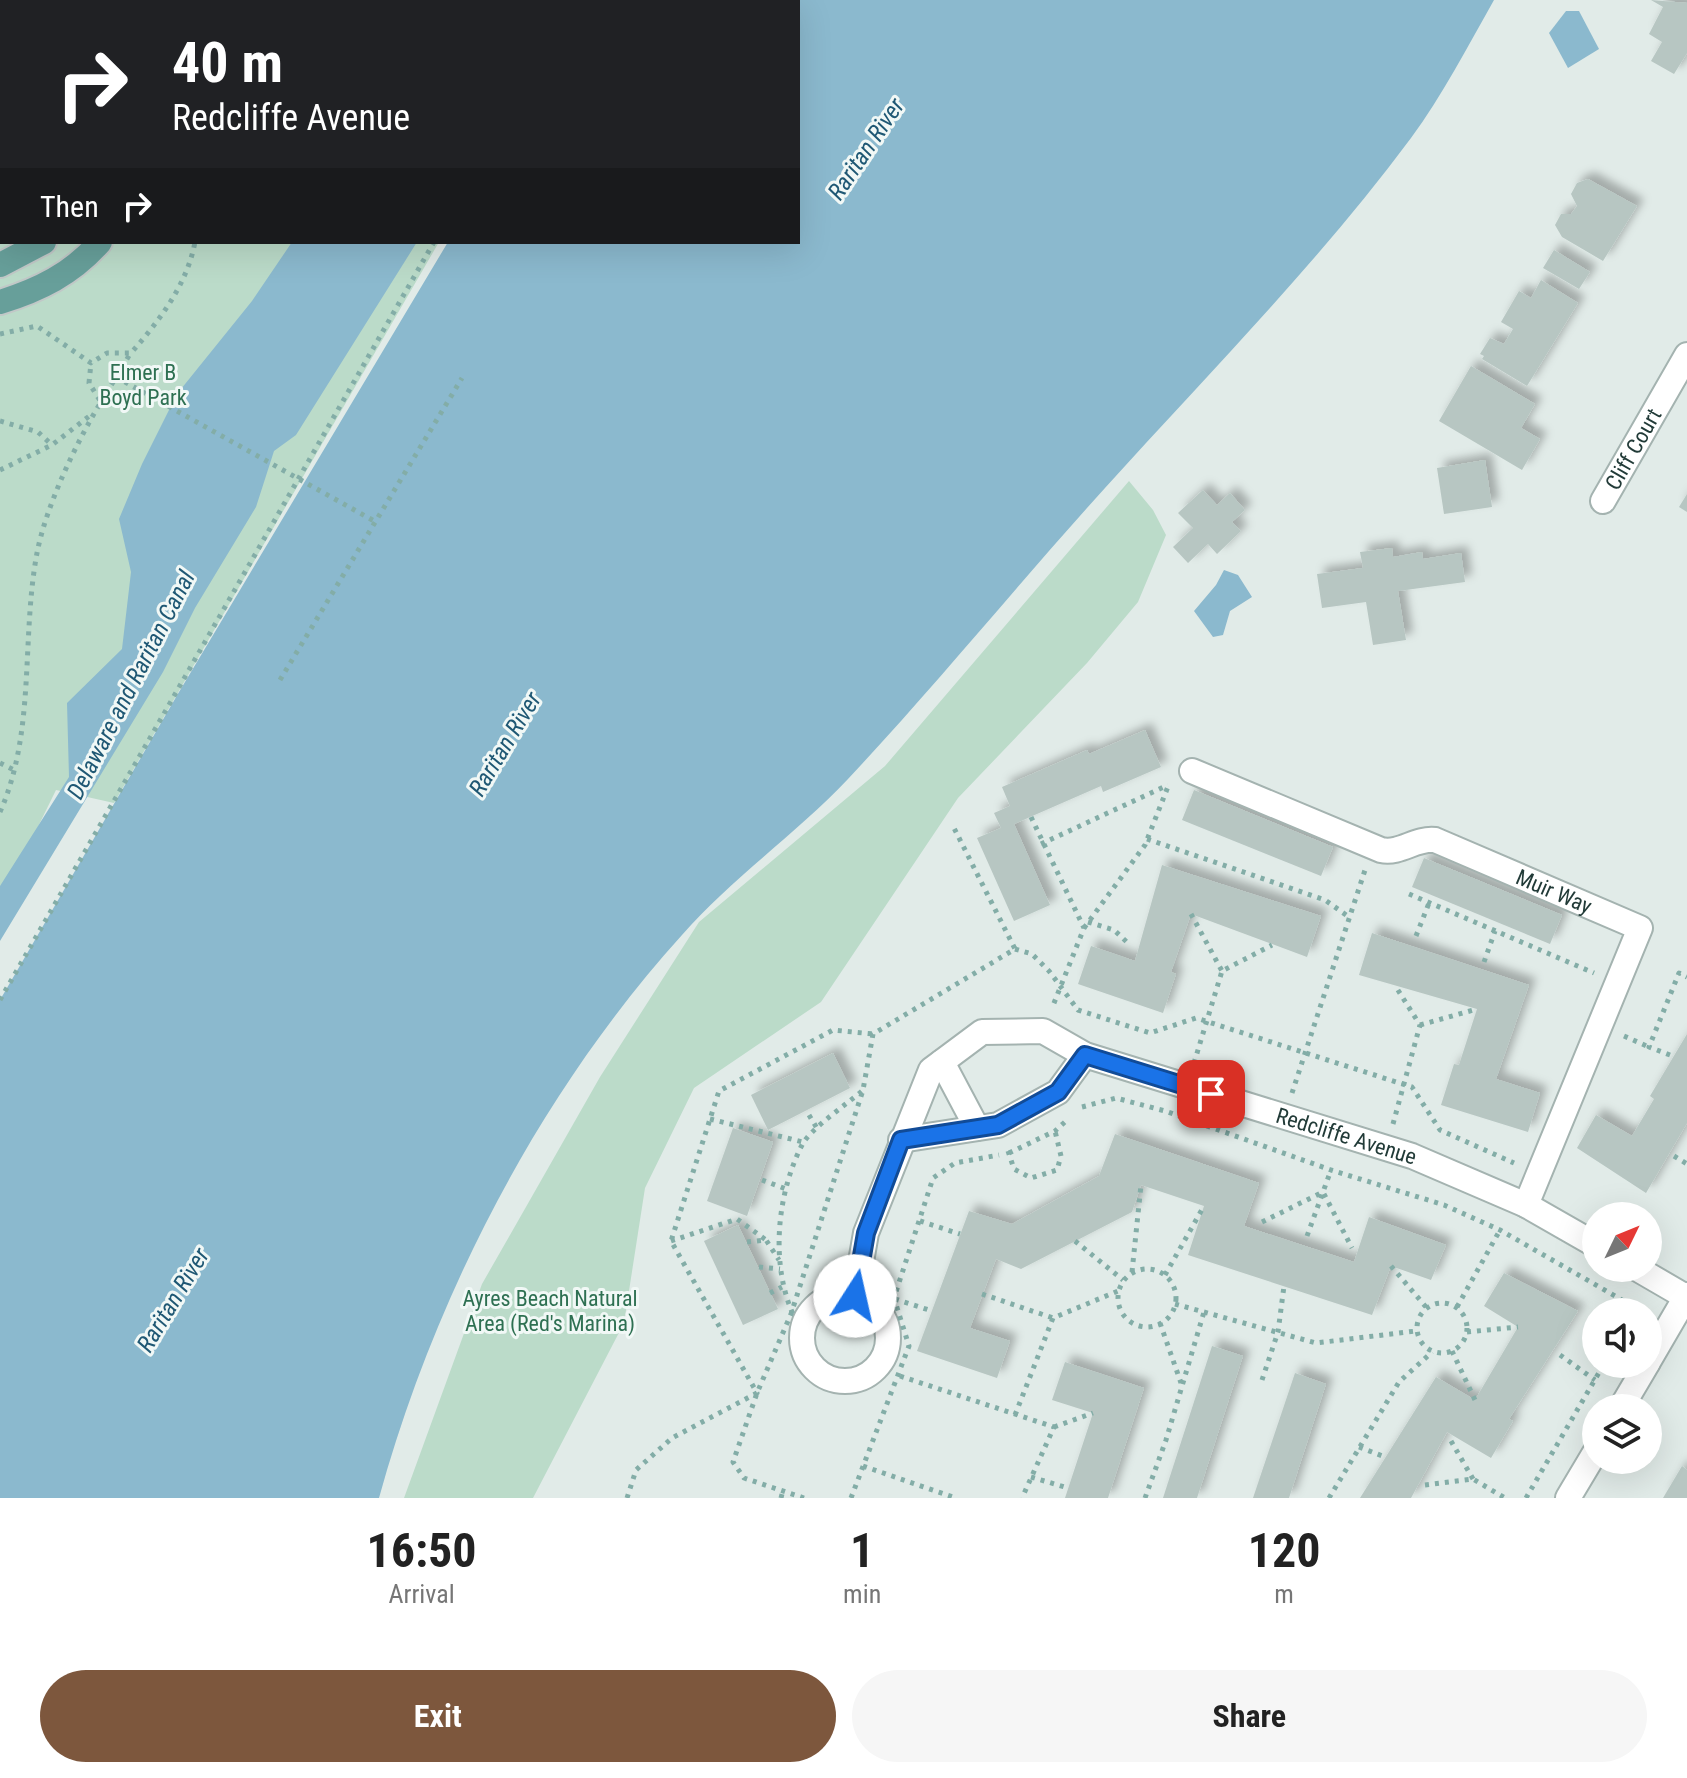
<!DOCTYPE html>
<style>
body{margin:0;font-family:"Roboto Condensed",sans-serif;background:#f6f6f6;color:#222;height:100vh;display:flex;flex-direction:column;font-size:30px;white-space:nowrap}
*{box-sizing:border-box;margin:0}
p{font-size:26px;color:#767676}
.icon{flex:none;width:44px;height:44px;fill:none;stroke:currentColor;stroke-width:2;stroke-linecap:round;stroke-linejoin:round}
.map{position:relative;height:1498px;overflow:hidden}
.panel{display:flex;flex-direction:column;background:#fff;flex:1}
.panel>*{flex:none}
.guide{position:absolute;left:0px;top:0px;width:800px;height:244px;box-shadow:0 8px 32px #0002;background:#202124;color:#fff;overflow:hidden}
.needle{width:52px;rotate:47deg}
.buttons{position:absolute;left:1582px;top:1202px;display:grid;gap:16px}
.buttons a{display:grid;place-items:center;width:80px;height:80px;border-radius:50%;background:#fff;box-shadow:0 8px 32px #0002;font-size:40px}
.pin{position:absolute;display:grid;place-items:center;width:68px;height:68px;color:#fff;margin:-34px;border-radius:16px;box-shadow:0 4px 12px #0006}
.me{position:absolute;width:88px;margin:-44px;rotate:10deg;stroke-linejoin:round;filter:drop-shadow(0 0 6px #0008)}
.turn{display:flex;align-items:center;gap:28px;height:168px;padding:0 40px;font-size:36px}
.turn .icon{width:104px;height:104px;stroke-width:2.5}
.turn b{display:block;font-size:56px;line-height:68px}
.then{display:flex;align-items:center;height:76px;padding:0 40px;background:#0003;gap:16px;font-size:30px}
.eta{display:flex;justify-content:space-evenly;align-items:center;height:136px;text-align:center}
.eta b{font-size:48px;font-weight:700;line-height:56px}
.primary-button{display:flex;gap:16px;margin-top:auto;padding:16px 40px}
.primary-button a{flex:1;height:92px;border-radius:48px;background:#7d573d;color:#fff;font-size:32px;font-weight:700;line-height:92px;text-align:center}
.primary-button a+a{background:#f6f6f6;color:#222}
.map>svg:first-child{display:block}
</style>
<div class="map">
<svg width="1687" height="1498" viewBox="0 0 1687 1498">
<defs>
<filter id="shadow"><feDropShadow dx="7" dy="-7" stdDeviation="4" flood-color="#0004"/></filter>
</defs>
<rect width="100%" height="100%" fill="#e1ebe8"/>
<g fill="#bbdbc9">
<polygon points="0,0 592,0 2,2 2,242 439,242 114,803 56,790 0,904"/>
<polygon points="1129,481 1153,510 1166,535 1138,602 1087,663 958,798 821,1002 694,1088 645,1188 624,1323 533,1498 404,1498 482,1284 600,1077 699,922 885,766"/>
</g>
<g fill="#8bb9ce">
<path d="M597 0H1494C1468 46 1442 96 1411 138 1318 263 1209 373 1105 488 1018 584 936 685 848 779 796 834 732 878 682 935 540 1092 435 1295 379 1498H0V1000L179 692 448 242H798V2Z"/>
<polygon points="1566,11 1579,11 1599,49 1568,68 1549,33"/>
<polygon points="292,242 417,242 296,435 274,451 256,507 195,608 163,672 0,941 0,886 69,777 67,703 122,649 131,572 119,519 142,464 177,394 252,301"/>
<polygon points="1224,570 1238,575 1252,597 1230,611 1223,635 1213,637 1194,611 1216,585"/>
</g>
<g fill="#b7c6c2" filter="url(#shadow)">
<polygon points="1651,0 1687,3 1687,53 1674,74 1651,61 1662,42 1649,34 1663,7"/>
<polygon points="1588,179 1637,206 1603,261 1562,237 1555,225 1561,214 1571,214 1577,206 1571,194 1577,183"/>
<polygon points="1554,250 1590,272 1579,289 1543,268"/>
<polygon points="1541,280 1578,303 1527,386 1482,359 1484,356 1480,354 1490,338 1504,344 1513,329 1501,322 1519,291 1531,298"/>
<polygon points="1471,366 1535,404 1521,428 1540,439 1522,470 1439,421"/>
<polygon points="1485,460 1492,507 1444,514 1437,468"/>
<polygon points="1203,490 1217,505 1230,493 1245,510 1232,522 1241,531 1217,554 1208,544 1188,563 1173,547 1193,528 1178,513"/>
<polygon points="1687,494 1687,512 1679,507"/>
<polygon points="1392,548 1393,557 1422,552 1423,559 1461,553 1465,582 1398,591 1406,640 1373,645 1366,602 1322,608 1317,574 1363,568 1360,552"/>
<polygon points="1145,730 1161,767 1103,792 1101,786 1014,824 1050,905 1014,921 977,838 1001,828 994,813 1010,806 1002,787 1087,750 1089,754"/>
<polygon points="1194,790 1333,847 1321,876 1182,820"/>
<polygon points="1424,858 1562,915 1550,944 1412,887"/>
<polygon points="1162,865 1321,916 1307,957 1191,914 1171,972 1176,974 1163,1013 1078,984 1091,946 1135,961"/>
<polygon points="1372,933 1529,985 1496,1079 1540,1093 1528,1132 1441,1105 1454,1064 1459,1065 1477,1009 1359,975"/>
<polygon points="1687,1034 1687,1123 1646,1193 1577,1148 1596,1115 1632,1136 1654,1099 1650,1096"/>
<polygon points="833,1053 850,1088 768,1130 751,1095"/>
<polygon points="733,1128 773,1142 747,1216 707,1201"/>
<polygon points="1115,1134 1259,1183 1244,1226 1354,1262 1369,1217 1446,1245 1431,1280 1391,1266 1372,1315 1188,1255 1204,1206 1141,1185 1132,1212 1021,1269 996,1259 970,1328 1010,1341 997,1378 917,1351 969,1211 1012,1224 1099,1176"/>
<polygon points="738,1225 778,1309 743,1325 704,1241"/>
<polygon points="1504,1273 1578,1311 1509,1419 1513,1421 1491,1458 1447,1432 1411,1498 1360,1498 1436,1377 1475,1400 1518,1327 1484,1306"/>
<polygon points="1212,1346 1243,1356 1197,1498 1163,1498"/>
<polygon points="1065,1362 1144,1388 1108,1498 1065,1498 1093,1413 1052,1400"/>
<polygon points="1295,1373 1326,1384 1289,1498 1253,1498"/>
<polygon points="1682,1466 1687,1470 1687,1498 1663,1498"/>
</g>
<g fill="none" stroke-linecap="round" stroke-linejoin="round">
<g stroke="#a4b3b0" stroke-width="28">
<g id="minor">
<polyline points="315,2 317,0"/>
<path id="s1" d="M1603 501 1687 355"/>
<path id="s2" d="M1192 771 1381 850C1401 854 1415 838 1435 840L1640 928 1526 1205"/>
<polyline points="942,1062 977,1128"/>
<polyline points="901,1140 998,1125 1058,1092 1085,1055"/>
<polyline points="1636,1268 1686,1297"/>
<circle cx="845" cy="1338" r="43"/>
<path id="s3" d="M855 1296 866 1233 931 1070 982 1032 1043 1031 1085 1055 1412 1156 1526 1205 1596 1245"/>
<polyline points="1648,1362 1687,1295"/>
<polyline points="1621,1408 1647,1364"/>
<polyline points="1568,1498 1596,1451"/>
</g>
</g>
<g stroke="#c1c8c7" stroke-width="28">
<g id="major">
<polyline points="53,0 55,2"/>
<polyline points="132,0 133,2"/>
<polyline points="0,265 44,242"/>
<path d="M0 302C39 290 72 274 100 242"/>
</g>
</g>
<g stroke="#83ada7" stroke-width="5" stroke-dasharray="4 6" stroke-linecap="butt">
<polyline points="196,0 196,2"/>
<polyline points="357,2 358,0"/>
<polyline points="574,2 575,0"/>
<path d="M0 334 37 326 91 363 107 353H131C159 321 187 285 195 242"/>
<polyline points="116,377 376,522"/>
<polyline points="101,402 130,354"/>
<polyline points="0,421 38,432 52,445"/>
<polyline points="0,470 52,445 92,414"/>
<polyline points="280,680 462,378"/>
<polyline points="0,763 14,770"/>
<path d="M0 812C36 731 21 638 37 553 46 506 76 443 101 402L89 383 91 363"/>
<polyline points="1031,817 1084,928 1052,1008"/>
<polyline points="1147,839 1325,900 1349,917"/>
<polyline points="1041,844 1168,785"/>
<polyline points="1409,894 1594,973"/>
<polyline points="1191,914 1222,971"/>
<polyline points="1088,922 1114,930 1130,945"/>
<polyline points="1084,928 1145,845 1169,784"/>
<polyline points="1416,936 1429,903"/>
<polyline points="1015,949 1032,954 1049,971 1078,1010 1150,1033 1196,1018 1412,1087 1440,1130 1514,1163"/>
<polyline points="1484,962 1495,931"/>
<polyline points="0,1000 434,242"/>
<polyline points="1420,1025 1477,1009"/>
<polyline points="1624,1036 1649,1047"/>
<polyline points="1670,1055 1649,1047 1679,973 1687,977"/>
<polyline points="1194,1063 1222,971 1272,945"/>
<polyline points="1292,1093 1365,870"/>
<polyline points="1082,1107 1116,1098 1165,1111 1331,1170 1444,1205 1500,1230 1643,1312"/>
<polyline points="809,1115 818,1130"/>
<polyline points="710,1119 803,1142"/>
<polyline points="1393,1124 1420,1025 1396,987"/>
<polyline points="1008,1151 1014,1169 1031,1178 1057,1170 1061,1156 1055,1131"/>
<polyline points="1009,1153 1055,1131 1066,1121"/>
<polyline points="1674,1156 1687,1164"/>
<polyline points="762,1180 786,1189"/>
<polyline points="920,1221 960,1234"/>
<polyline points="1262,1222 1323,1192 1352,1248"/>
<polyline points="1307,1236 1331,1170"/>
<polyline points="671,1241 737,1219 766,1240"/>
<polyline points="1075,1241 1123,1280"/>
<polyline points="747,1242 766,1240 779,1260"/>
<polyline points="1391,1266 1426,1307"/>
<polyline points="759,1267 780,1269"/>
<circle cx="1147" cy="1298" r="29"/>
<polyline points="1132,1272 1141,1185"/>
<polyline points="1165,1275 1204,1206"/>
<polyline points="770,1293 782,1287"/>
<polyline points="982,1294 1053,1318"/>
<polyline points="895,1299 932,1311"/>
<circle cx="1442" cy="1328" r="25"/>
<polyline points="1175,1304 1316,1343 1416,1331"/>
<polyline points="1457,1307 1500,1230"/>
<polyline points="1160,1323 1181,1383"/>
<path d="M802 1331C769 1279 774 1200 802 1145 810 1129 847 1104 862 1091"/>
<polyline points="1467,1332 1518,1327"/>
<polyline points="1452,1351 1475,1400"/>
<polyline points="1560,1355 1595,1380"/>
<polyline points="900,1376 1054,1427 1022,1498"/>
<polyline points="1262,1380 1278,1332 1284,1286"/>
<polyline points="1015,1415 1053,1318 1118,1291"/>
<polyline points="1054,1427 1093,1413"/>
<polyline points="1451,1441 1473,1479"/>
<polyline points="1359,1447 1385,1457"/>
<polyline points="863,1466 956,1498"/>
<polyline points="1031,1477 1068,1488"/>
<polyline points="1425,1485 1473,1479 1505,1498"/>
<polyline points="627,1498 636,1470 672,1438 757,1393 671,1241 719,1091 833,1030 873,1034"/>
<polyline points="781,1498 783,1490"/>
<polyline points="804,1498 744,1478 733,1462 757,1393 791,1314 863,1090 873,1034 1015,949 954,828"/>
<polyline points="851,1498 909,1346 894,1298 933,1178 955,1163 999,1155"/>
<polyline points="1145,1498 1166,1440 1204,1312"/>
<polyline points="1329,1498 1399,1382 1432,1352"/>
<polyline points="1526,1498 1604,1364"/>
</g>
<use href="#minor" stroke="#fff" stroke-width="24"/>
<use href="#major" stroke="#679f9a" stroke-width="24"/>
</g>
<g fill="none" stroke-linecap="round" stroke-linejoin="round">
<g stroke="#114b97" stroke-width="20">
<polyline id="route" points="855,1296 866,1233 901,1140 998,1125 1058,1092 1085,1055 1211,1094"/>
</g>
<use href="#route" stroke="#1a73e8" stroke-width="14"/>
</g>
<g text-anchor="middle" stroke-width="6" stroke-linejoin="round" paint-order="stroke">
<g font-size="22" fill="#2e7052" stroke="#f1f8f6">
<text x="143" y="380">Elmer B<tspan x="143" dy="25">Boyd Park</tspan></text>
<text x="550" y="1306">Ayres Beach Natural<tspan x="550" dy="25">Area (Red's Marina)</tspan></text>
</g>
<g font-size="22" fill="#223b38" stroke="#f1f8f6">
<text dy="8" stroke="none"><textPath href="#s1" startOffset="60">Cliff Court</textPath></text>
<text dy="8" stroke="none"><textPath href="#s2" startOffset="390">Muir Way</textPath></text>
<text dy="8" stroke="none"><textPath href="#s3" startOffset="686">Redcliffe Avenue</textPath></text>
</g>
<g font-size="24" font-style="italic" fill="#1f5874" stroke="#f1f8f6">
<text transform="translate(866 149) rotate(-56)" y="8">Raritan River</text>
<text transform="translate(131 685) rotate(-63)" y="8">Delaware and Raritan Canal</text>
<text transform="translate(505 744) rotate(-59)" y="8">Raritan River</text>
<text transform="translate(173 1300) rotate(-59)" y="8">Raritan River</text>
</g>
</g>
</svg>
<div class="buttons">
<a><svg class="needle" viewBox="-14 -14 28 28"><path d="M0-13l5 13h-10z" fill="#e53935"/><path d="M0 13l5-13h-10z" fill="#767676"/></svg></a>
<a><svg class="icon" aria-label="sound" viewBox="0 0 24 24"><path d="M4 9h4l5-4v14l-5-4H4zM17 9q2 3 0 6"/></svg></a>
<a><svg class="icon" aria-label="layers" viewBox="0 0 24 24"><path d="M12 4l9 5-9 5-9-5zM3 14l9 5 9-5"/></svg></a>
</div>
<div class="pin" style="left:1211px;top:1094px;background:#d93025"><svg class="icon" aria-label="arrive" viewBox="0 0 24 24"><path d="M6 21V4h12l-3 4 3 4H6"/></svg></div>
<svg class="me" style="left:855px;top:1296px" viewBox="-20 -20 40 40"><circle r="19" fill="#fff"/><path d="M0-13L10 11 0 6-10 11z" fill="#1a73e8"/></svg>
<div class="guide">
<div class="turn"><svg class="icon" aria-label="right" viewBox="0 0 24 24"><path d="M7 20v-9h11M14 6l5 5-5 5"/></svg><div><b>40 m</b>Redcliffe Avenue</div></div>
<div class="then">Then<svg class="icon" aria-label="right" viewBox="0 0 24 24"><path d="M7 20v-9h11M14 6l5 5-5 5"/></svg></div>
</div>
</div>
<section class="panel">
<div class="eta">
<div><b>16:50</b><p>Arrival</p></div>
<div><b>1</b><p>min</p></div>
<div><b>120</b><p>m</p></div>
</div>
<div class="primary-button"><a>Exit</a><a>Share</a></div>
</section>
